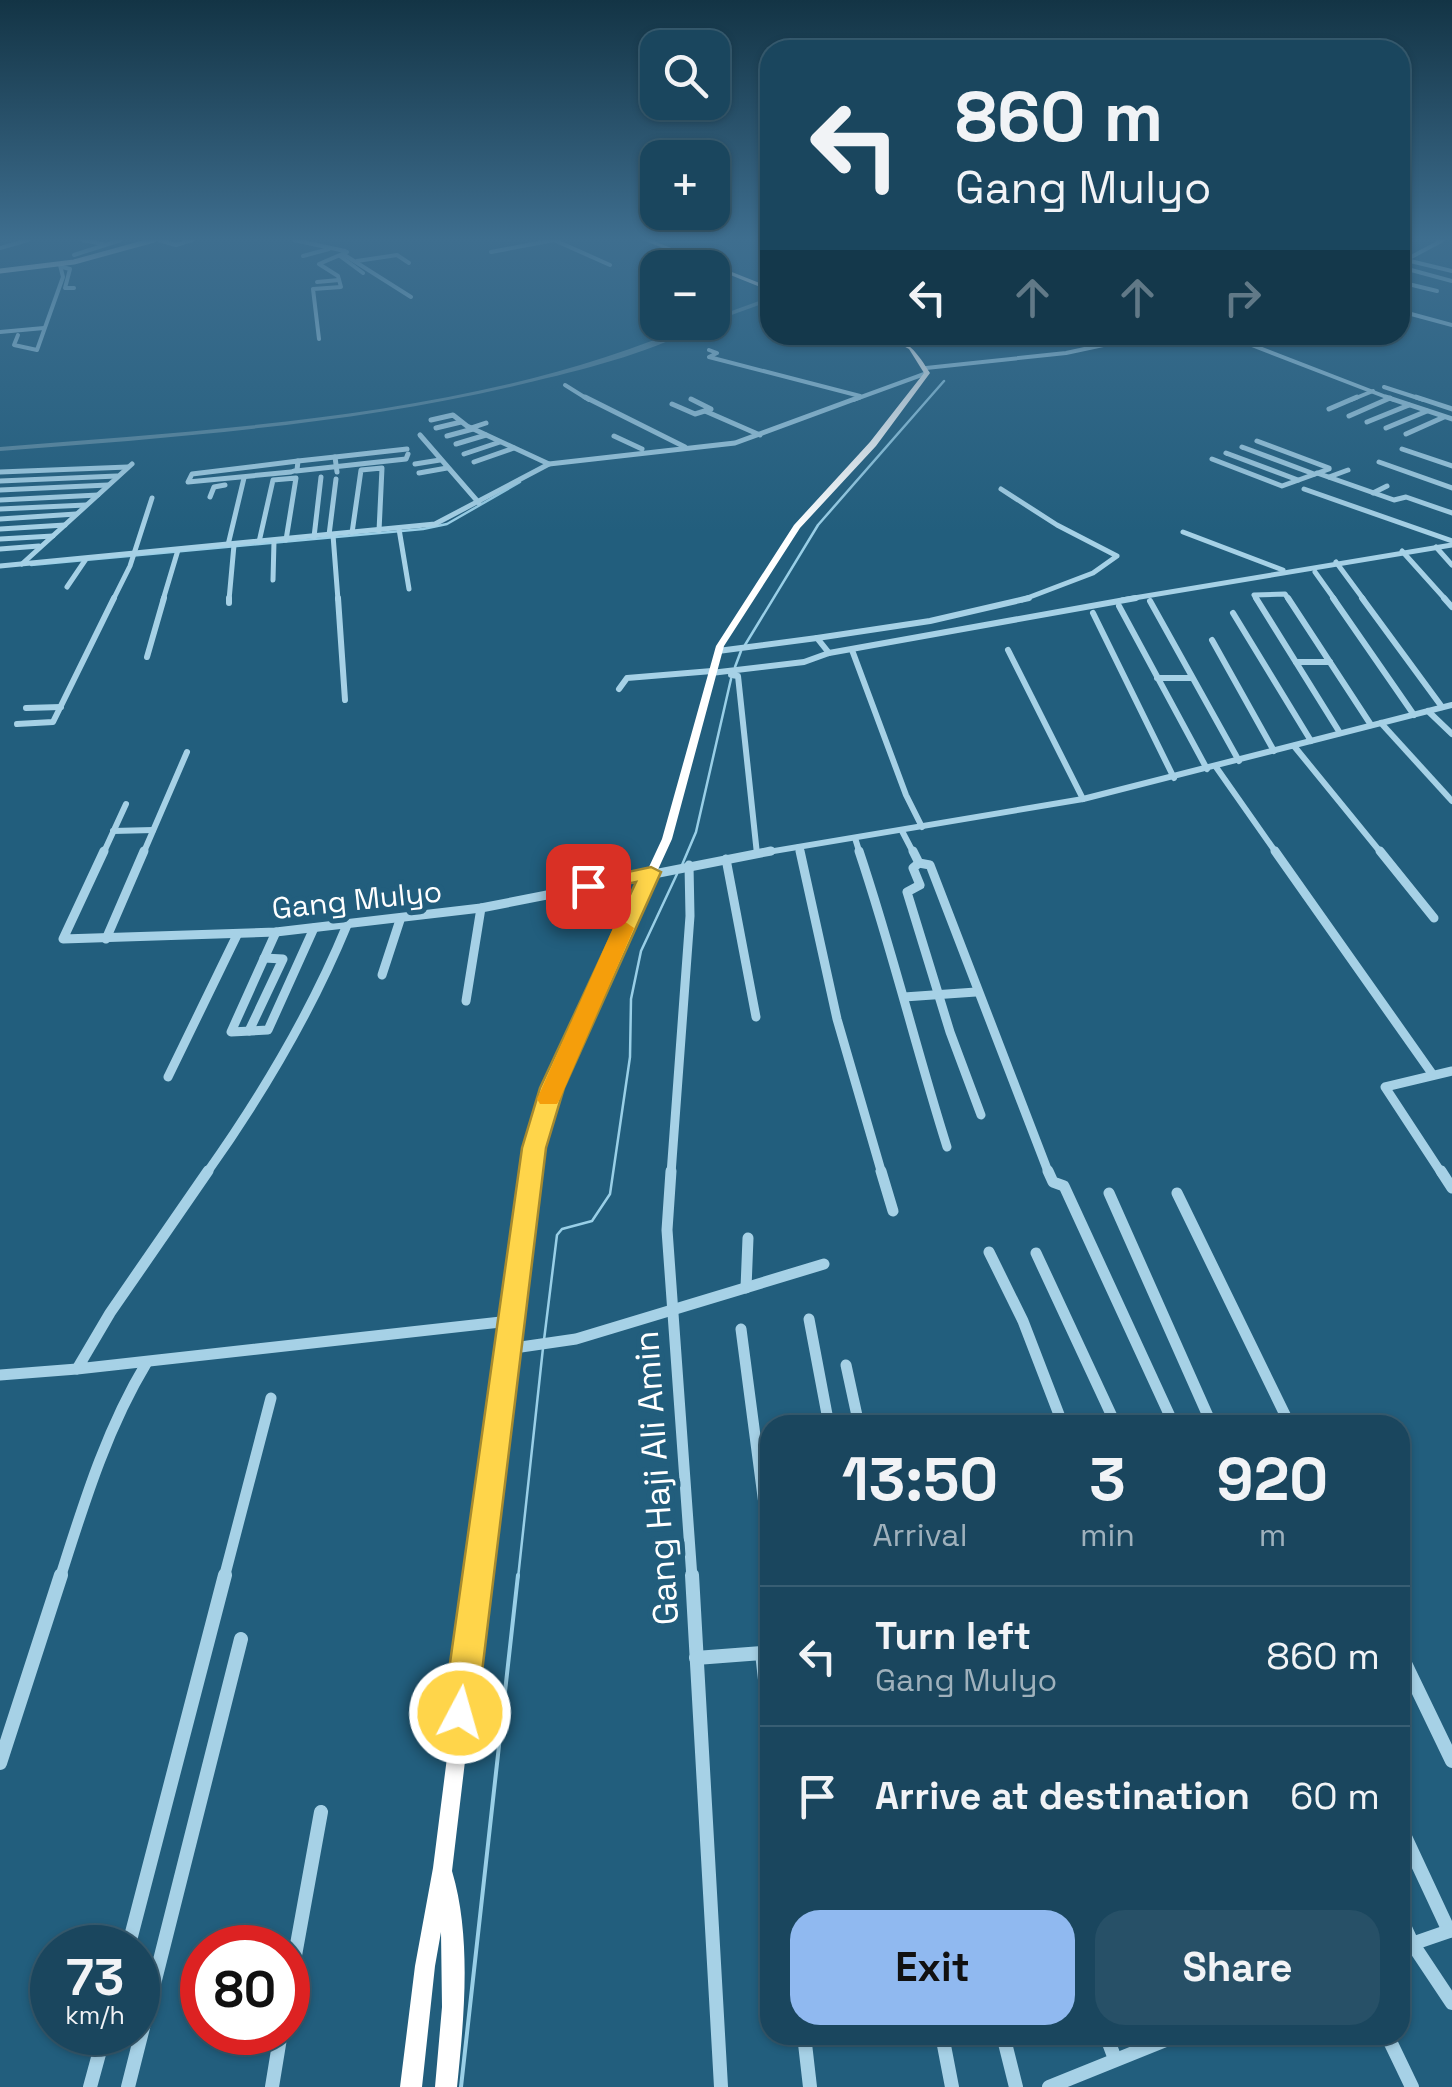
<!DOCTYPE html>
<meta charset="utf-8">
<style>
body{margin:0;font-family:"Space Grotesk",sans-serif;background:#275067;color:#f1f3f6;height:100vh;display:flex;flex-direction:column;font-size:38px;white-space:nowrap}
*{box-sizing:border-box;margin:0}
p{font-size:32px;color:#9fb1bc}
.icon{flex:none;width:55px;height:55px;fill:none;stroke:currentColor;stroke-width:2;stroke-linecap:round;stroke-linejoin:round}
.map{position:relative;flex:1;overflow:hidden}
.details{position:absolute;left:760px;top:1415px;width:650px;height:630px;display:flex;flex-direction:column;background:#1a465e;border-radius:30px;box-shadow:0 2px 8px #0004,0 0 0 2px #385e73}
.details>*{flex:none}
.hud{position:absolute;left:760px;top:40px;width:650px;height:305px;border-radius:30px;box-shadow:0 2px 8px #0004,0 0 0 2px #385e73;background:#1a465e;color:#f1f3f6;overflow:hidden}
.tools{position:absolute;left:640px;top:30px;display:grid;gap:20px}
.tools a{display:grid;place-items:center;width:90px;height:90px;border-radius:20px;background:#1a465e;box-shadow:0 2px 8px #0004,0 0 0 2px #385e73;font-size:50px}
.speed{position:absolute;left:30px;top:1925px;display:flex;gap:20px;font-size:50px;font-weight:700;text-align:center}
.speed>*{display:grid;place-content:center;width:130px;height:130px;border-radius:50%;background:#1a465e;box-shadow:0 2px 8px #0004,0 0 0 2px #385e73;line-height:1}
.speed small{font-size:25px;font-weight:400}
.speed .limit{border:15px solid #d22;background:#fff;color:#111}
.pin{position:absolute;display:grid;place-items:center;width:85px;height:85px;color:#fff;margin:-42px;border-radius:20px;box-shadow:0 5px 15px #0006}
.me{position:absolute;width:110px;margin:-55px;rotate:6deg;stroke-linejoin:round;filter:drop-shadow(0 0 8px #0008)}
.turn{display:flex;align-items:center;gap:35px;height:210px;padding:0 30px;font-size:45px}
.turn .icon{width:130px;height:130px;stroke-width:2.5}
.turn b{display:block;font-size:70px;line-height:85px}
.lanes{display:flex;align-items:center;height:95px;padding:0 30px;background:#0003;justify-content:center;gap:50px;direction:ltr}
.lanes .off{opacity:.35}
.eta{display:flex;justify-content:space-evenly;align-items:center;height:170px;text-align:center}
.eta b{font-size:60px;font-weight:600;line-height:70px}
.primary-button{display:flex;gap:20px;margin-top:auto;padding:20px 30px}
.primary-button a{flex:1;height:115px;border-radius:30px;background:#90b9f0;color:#111;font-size:40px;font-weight:600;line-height:115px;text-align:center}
.primary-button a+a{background:#275067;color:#f1f3f6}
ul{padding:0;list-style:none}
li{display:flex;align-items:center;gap:30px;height:140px;padding:0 30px;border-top:2px solid #385e73}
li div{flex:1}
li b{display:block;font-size:38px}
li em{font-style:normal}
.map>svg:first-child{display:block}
</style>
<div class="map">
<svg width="1452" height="2087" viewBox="0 0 1452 2087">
<rect width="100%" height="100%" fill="#225e7d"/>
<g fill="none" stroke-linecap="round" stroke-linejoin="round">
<g stroke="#99cfe7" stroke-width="2.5">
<polyline points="31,565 423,529 447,524 520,482"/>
<polyline points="745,645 818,525 944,381"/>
<polyline points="735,667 741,651"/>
<polyline points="682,865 696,832 731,679"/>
<polyline points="544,1340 557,1235 562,1229 592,1221 610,1194 630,1057 631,999 641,951 677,874"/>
<polyline points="518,1578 543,1348"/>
</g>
<polyline stroke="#99cfe7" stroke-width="4" points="461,2087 518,1575"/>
<g fill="#5f8ba1" fill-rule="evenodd">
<polygon points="770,297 770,301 712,322 712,318"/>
<path d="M698 322H708C655 351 594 367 535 381 360 424 180 437 0 451V447C229 428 485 416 698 322Z"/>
</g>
<g stroke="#a6d1e6" stroke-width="4">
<polyline points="82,240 103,244"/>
<polyline points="158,240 176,245 192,240"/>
<polyline points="294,240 345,251"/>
<polyline points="554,240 610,265"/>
<polyline points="0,248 28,240"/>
<polyline points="491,252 554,240"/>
<polyline points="343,254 411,297"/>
<polyline points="74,255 121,240"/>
<polyline points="303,256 329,249"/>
<polyline points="340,256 363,273"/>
<polyline points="1406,260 1452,271"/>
<polyline points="357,261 397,255 409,263"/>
<polyline points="1400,263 1443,240"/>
<polyline points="62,267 70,269 65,288 74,288"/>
<polyline points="1400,267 1452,281"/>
<polyline points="317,282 339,280"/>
<polyline points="1400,282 1437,291"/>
<polyline points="1400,297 1407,299"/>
<polyline points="1400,311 1452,325"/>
<polyline points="0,332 44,328"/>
<polyline points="18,335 14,345 37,350 63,277 60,265"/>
<polyline points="1226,335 1394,400"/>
<polyline points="319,339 313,289 341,287 338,276 319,264 347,252"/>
<polyline points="709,350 717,353 709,357 860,396"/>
<polyline points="926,368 1066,353 1150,335"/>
<polyline points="565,385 589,400"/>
<polyline points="1384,387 1424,400"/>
<polyline points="853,400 927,373"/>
<polyline points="1351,400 1373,391"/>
<polyline points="1385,400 1390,398"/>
</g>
<g stroke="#a6d1e6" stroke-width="5">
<polyline points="585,397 685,447"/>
<polyline points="1386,397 1452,419"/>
<polyline points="1416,397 1452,409"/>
<polyline points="672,404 695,414 711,409 691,399"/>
<polyline points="1329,409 1357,397"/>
<polyline points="705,411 760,435"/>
<polyline points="1349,416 1390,398"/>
<polyline points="431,420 453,415 467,426 549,464"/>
<polyline points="1367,422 1409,405"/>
<polyline points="436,428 461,422"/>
<polyline points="471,428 486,423"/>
<polyline points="1386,428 1427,411"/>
<polyline points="1406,434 1444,417"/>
<polyline points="420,435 479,503"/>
<polyline points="447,436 473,429"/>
<polyline points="614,436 642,449"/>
<polyline points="1257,441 1329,468"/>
<polyline points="456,444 486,435"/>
<polyline points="1242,447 1314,474"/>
<polyline points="1402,449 1452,466"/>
<polyline points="1226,453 1298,480"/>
<polyline points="464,454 500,442"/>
<polyline points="1212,459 1282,486 1329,469"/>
<polygon points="298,461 297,470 291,472 188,482 192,474"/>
<polyline points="298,461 335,457"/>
<polyline points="474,462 514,448"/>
<polyline points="1379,462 1452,488"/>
<polyline points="415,464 440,460"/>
<polyline points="296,471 406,459 408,454"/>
<polyline points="0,472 128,467"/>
<polyline points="337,472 335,457 407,449"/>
<polyline points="419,473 447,468"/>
<polyline points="1317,473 1394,500 1406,497 1452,513"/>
<polyline points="1329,477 1348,470"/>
<polyline points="0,481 117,476"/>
<polyline points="1001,489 1057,525 1117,556 1093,573 1022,600"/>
<polyline points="1304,489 1452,541"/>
<polyline points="0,490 108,485"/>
<polyline points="1373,493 1387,486"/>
<polyline points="210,497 214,487 225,485"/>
<polyline points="0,500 98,495"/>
<polyline points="0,509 86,505"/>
<polyline points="0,519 76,514"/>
<polyline points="0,529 65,525"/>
<polyline points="399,529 409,589"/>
<polyline points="1183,532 1283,570"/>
<polyline points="352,533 361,470 382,468 379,531"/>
<polyline points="329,535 336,479"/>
<polyline points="333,535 338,600"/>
<polyline points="314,537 321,477"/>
<polyline points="0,539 53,536"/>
<polyline points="259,542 273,480 296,478 286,540"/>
<polyline points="228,545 244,478"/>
<polyline points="1436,547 1452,565"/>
<polyline points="0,549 39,546"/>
<polyline points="1402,551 1446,600"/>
<polyline points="1336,562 1364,600"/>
<polyline points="22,564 132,464"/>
<polyline points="0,566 435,524 549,464 735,443 860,397"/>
<polyline points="1315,572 1335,600"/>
<polyline points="273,580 274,541"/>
<polyline points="67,587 86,559"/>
<polyline points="113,600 130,566 152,498"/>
<polyline points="163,600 178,550"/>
<polyline points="229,600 234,545"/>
<polyline points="1122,600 1452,545"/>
<polyline points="1257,600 1254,595 1285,594 1289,600"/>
</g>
<g stroke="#a6d1e6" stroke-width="6">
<polyline points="338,598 345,700"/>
<polyline points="1256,598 1340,733"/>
<polyline points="1288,598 1371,725"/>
<polyline points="1333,598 1414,715"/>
<polyline points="1362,598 1442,707"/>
<polyline points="1444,598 1452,607"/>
<polyline points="1150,601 1239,761"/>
<polyline points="229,603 229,598"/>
<polyline points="1119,606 1207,769"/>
<polyline points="1093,613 1174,778"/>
<polyline points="1233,613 1311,741"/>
<polyline points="817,638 930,621 1029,598"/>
<polyline points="1212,640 1274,751"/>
<polyline points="852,650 906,795 922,827"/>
<polyline points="1008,650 1083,799"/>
<polyline points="718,651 817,638 829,653"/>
<polyline points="147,657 164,598"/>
<polyline points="1296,662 1330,662"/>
<polyline points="711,673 804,662 829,653 1136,598"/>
<polyline points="731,675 738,676 757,854"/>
<polyline points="1157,678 1192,678"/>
<polyline points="619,689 627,678 712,671"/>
<polyline points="26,708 61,707"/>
<polyline points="1428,711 1452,734"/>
<polyline points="1381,723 1452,801"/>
<polyline points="17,724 53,722 114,598"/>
<polyline points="1294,746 1382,854"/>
<polyline points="1216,767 1277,854"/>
<polyline points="113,831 153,830"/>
<polyline points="902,831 914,854"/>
<polyline points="855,838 860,854"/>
<polyline points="799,847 800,854"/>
<polyline points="103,854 126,804"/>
<polyline points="143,854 187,752"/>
<polyline points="756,854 1083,799 1452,705"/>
</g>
<g stroke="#a6d1e6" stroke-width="9">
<polyline points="104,851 63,939 276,932 481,908 771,851"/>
<polyline points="800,851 837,1019 882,1174"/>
<path d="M859 851C892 949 916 1049 947 1147"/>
<polyline points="913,851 919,863 930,865 1049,1174"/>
<polyline points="1275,851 1433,1075"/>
<polyline points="1380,851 1434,918"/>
<polyline points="726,859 756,1017"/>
<polyline points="919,863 913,868 920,885 907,892 950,1032 981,1115"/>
<polyline points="276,932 231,1032 268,1030 314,928"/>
<polyline points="106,939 144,851"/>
<polyline points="382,975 400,920"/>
<polyline points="904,997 976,992"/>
<polyline points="466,1001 481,908"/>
<polyline points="249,1031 283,959 264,958"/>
<polyline points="168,1077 237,935"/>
<path d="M206 1174C262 1095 310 1015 347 925"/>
<polyline points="671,1174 690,916 689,865"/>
<polyline points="1442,1174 1385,1087 1452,1071"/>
</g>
<g stroke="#a6d1e6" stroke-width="11">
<polyline points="208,1171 110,1313 77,1369 510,1321"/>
<polyline points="671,1171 667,1230 692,1578"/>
<polyline points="881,1171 893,1211"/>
<polyline points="1048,1171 1053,1182 1064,1186 1174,1425"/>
<polyline points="1441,1171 1452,1188"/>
<polyline points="1109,1193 1212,1425"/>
<polyline points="1177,1193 1290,1425"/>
<polyline points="989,1252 1023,1321 1063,1425"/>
<polyline points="1036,1253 1116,1425"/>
<polyline points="746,1288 748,1238"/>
<polyline points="809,1319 829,1425"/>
<polyline points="741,1329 770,1550"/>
<polyline points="507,1349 576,1339 824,1264"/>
<polyline points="846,1365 859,1425"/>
<polyline points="0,1375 77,1369"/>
<path d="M60 1578C84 1503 106 1430 147 1362"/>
<polyline points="224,1578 271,1398"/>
</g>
<g stroke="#a6d1e6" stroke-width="14">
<polyline points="692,1575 721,2087"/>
<polyline points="770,1652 762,1653 770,1724"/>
<polyline points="1400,1653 1452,1761"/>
<polyline points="696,1658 762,1653"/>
<polyline points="0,1763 61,1575"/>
<polyline points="1400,1826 1449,1931"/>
<polyline points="1400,1917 1412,1943 1452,2003"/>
<polyline points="128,1948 225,1575"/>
<polyline points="1400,1948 1452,1930"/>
<polyline points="288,1994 321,1812"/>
<polyline points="804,2035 810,2087"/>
<polyline points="942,2035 952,2087"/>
<polyline points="1003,2035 1016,2087"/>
<polyline points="1106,2035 1115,2059"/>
<polyline points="1387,2035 1412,2087"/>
<polyline points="90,2087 105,2032"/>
<polyline points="128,2087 241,1639"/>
<polyline points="272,2087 281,2032"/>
<polyline points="1049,2087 1178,2035"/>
</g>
<polyline stroke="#e7f4fd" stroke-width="5" points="0,271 74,262 154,240"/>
<g fill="#fff" fill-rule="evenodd">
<polygon points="643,240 651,240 770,287 770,291"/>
<path d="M883 335C907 337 918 354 930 373L876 446 800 528 724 646 672 839 558 1088 541 1148 529 1221 452 1871C472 1938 464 2019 457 2087H435L442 2007 441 1932 435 1966 422 2087H400L415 1966 433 1868 515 1221 527 1148 546 1088 662 839 716 646 794 525 870 442 924 373 909 349Z"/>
</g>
</g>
<linearGradient id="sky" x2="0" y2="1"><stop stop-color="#133445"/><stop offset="0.45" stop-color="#3e6e8f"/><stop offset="1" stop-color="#3e6e8f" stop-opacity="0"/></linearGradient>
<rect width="1452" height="532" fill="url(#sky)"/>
<polygon fill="#ffd54a" stroke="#a68a30" stroke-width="2.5" points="651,867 661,872 564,1088 546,1148 477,1713 472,1724 460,1729 448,1724 443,1713 522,1148 540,1088 636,882 588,892 578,886 581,882"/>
<polygon fill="#f59e0b" points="624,921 634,928 560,1099 557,1104 540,1104 537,1099 613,928"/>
<g text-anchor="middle" stroke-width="10" stroke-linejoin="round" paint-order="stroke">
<g font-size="30" fill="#fff" stroke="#225e7d">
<text transform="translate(357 900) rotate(-6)" y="10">Gang Mulyo</text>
</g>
<g font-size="35" fill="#fff" stroke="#225e7d">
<text transform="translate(656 1478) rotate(-94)" y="12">Gang Haji Ali Amin</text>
</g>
</g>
</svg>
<div class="tools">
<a><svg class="icon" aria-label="search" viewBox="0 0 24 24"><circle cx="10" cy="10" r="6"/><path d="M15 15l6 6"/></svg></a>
<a>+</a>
<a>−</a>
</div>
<div class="speed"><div>73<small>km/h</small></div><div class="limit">80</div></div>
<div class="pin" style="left:588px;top:886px;background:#d93025"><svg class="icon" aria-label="arrive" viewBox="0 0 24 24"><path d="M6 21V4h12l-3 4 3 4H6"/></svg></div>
<svg class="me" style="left:460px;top:1713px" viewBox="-20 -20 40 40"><circle r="17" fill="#ffd54a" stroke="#fff" stroke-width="3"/><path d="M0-11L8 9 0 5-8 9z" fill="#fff"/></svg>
<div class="hud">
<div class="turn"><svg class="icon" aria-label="left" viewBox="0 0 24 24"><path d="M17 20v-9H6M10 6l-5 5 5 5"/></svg><div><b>860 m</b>Gang Mulyo</div></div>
<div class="lanes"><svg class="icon" aria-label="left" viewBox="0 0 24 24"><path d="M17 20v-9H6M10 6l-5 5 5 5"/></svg><svg class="icon off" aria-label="ahead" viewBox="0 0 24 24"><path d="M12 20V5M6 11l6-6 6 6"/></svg><svg class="icon off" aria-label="ahead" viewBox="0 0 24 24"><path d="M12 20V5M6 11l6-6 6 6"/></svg><svg class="icon off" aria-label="right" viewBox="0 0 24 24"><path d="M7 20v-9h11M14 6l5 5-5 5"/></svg></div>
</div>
<section class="details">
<div class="eta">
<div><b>13:50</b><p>Arrival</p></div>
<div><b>3</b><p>min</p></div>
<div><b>920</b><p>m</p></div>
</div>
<ul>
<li><svg class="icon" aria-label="left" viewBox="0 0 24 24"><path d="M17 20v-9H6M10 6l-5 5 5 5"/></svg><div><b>Turn left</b><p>Gang Mulyo</p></div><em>860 m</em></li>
<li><svg class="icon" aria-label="arrive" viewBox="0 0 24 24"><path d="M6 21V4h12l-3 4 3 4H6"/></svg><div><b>Arrive at destination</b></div><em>60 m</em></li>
</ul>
<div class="primary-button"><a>Exit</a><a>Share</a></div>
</section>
</div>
